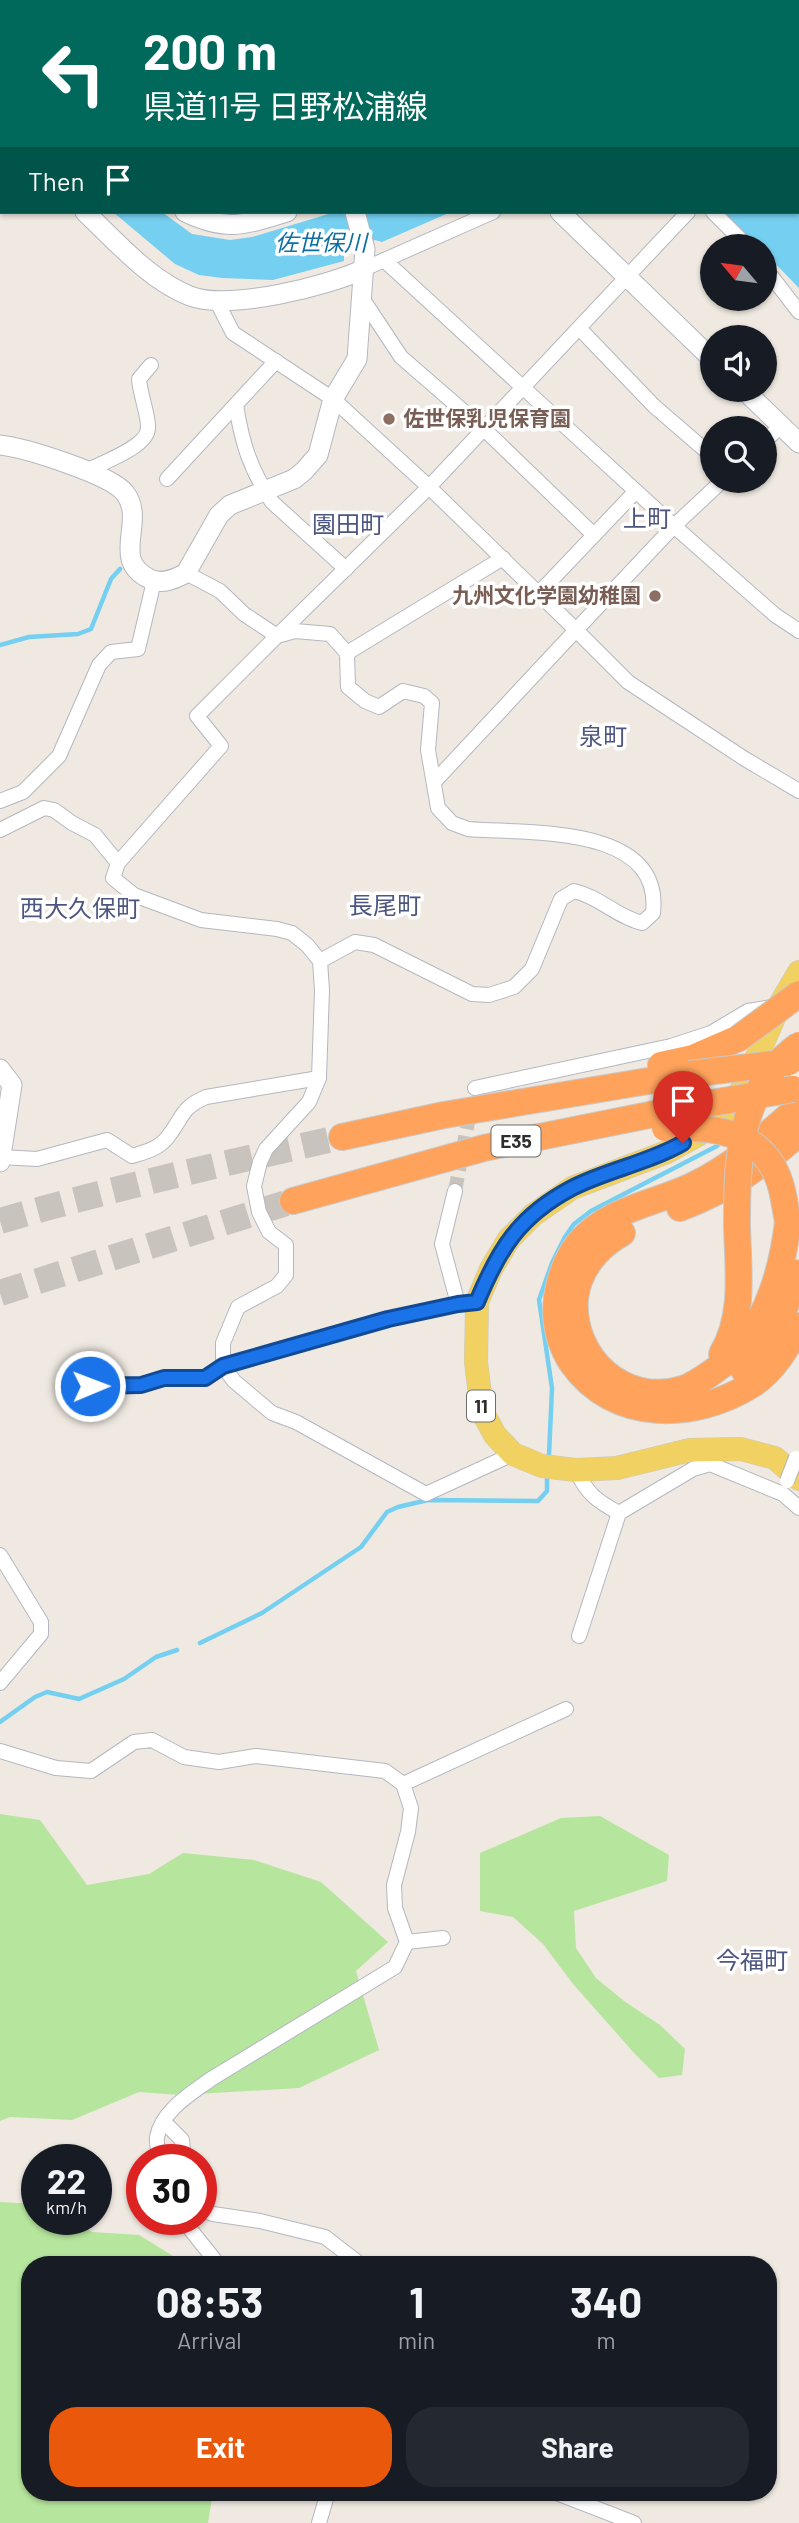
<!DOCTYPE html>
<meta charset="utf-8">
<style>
body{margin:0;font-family:Barlow,"Noto Sans JP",sans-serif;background:#242831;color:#f1f3f6;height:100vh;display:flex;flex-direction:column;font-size:26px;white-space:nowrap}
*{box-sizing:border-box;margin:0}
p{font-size:23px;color:#9ea1a6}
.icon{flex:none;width:38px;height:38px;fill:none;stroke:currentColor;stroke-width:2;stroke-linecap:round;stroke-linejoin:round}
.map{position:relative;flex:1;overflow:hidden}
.drawer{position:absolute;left:21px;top:2256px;width:756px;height:245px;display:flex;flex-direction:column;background:#171b24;border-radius:28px;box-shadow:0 2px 5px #0004}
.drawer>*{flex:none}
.guide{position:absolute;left:0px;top:0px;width:800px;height:214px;box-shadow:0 2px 5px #0004;background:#00695c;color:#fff;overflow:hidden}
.needle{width:46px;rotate:299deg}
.tools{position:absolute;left:700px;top:234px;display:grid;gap:14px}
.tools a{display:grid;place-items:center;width:77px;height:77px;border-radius:50%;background:#171b24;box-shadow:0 2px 5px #0004;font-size:35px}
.speed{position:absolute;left:21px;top:2144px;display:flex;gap:14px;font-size:35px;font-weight:700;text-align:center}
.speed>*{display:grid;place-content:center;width:91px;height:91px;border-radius:50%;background:#171b24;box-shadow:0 2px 5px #0004;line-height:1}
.speed small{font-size:18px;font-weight:400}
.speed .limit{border:10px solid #d22;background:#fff;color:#111}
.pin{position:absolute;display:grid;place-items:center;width:60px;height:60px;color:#fff;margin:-72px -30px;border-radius:50% 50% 50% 0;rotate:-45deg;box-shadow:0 0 7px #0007}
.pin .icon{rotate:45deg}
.me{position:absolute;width:77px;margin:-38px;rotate:89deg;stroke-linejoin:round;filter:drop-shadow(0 0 5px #0008)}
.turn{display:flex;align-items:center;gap:24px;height:147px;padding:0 28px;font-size:32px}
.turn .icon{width:91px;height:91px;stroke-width:2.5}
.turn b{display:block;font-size:49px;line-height:60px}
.then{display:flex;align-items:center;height:66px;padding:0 28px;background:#0003;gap:14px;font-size:26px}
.eta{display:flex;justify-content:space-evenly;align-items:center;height:119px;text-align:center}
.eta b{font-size:42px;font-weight:700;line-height:49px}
.button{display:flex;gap:14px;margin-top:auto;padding:14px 28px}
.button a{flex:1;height:80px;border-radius:28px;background:#ea580c;color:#fff;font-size:28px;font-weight:700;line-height:80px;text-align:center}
.button a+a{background:#242831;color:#f1f3f6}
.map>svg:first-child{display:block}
</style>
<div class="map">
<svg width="799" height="2523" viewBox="0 0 799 2523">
<rect width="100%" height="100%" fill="#efe9e1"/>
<g fill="#b6e59e">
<polygon points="0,1814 40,1820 87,1885 149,1874 183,1853 254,1860 321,1882 388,1942 356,1971 379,2050 299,2088 179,2095 139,2092 72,2120 10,2117 0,2121"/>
<polygon points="600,1816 669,1855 667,1881 574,1911 576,1948 596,1978 624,2001 660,2025 685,2049 682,2075 659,2078 635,2054 573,1984 543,1944 513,1917 480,1911 480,1853 561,1818"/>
<polygon points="0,2202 37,2204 37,2219 67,2219 92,2232 139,2235 186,2264 30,2264 30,2492 213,2492 208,2523 0,2523"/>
</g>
<g fill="#75cff0">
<polygon points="798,206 799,206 799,288 765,253 765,247 759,247 724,212 798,212"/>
<polygon points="113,212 162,212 192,234 230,240 252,237 335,212 451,212 382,242 375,240 344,254 344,261 273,280 222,278 199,275 175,264"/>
</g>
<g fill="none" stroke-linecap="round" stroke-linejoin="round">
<g stroke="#75cff0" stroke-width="4.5">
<polyline points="0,645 29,637 78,634 91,629 111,579 120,569"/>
<polyline points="549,1455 552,1388 539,1300 552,1263 565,1237 574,1224 591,1211 717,1146 721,1142"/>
<polyline points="200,1643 262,1613 361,1547 387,1512 398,1507 428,1500 538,1501 547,1491 547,1479"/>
<polyline points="0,1722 35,1697 47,1692 79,1699 124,1679 156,1657 177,1650"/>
</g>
<polyline stroke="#c8c4bd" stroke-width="14" stroke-dasharray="14 7" stroke-linecap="butt" points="455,1191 471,1106"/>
<g stroke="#c8c4bd" stroke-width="26" stroke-dasharray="26 13" stroke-linecap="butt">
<path d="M0 1221C113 1188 227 1163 342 1137"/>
<polyline points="0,1293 293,1201"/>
</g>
<g stroke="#b4b7c1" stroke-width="16">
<g id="street">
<polyline points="713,212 748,247"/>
<polyline points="384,260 674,526 775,615 799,631"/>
<polyline points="765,268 799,312"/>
<polyline points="364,269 493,212"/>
<polyline points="362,298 401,357 484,429 594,535"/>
<polyline points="216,300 233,333 333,399 429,487 576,630 435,781"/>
<polyline points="580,329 654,406 712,456"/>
<path d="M236 405C242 443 250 469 272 502L346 569"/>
<polyline points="765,441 781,426"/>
<path d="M86 471C101 463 148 447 148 428 149 417 140 394 139 379L151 365"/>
<polyline points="167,479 276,361"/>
<polyline points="722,481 674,526 576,630 628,682 745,759 799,791"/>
<polyline points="186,573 220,591 244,614 277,636 429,487 688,212"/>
<polyline points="539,593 635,492"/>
<polyline points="347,653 503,558"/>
<polyline points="0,801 23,792 59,756 99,665 111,652 138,649 154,581"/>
<polyline points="0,830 44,808 54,810 72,823 95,835 118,863"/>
<path d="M320 961 355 942 374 945 472 994 489 995 514 987 532 969 561 899 574 891C600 897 617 917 642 923L653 913C663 823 526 834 468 829L452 823 438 808 428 750 432 703 424 696 403 691 379 707 365 701 348 687 347 653 330 634 295 631 277 636 197 716 221 746 118 863 113 878 134 895 201 920 277 929 292 933 307 945 320 961 322 990 319 1078 309 1102 266 1149 260 1162 254 1186 259 1212 269 1232 286 1245V1275L277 1286 238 1307 223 1343V1366L234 1381 272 1413 296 1422 426 1494 513 1454"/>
<polyline points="475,1088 671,1046 711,1033 748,1011 772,1007"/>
<path d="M1 1157 37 1159 107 1140 132 1156C145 1152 158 1149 167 1138 184 1117 179 1109 206 1097L319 1078"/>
<polyline points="455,1191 442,1244 458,1304 465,1303"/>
<polyline points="90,1386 141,1385 164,1379 205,1378 223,1366 388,1319 458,1304"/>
<path d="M576 1470C587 1494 597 1501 619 1513"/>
<polyline points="0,1555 41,1622 41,1634 0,1683"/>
<polyline points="579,1636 619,1513 693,1469 710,1464 783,1494 799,1508"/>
<path d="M0 1751 56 1768 91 1771 134 1742 152 1740 184 1757 219 1762 256 1756 385 1771 403 1784 411 1808 408 1832 394 1885 395 1908 407 1942 395 1967 211 2079C192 2093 162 2110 157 2137 156 2143 159 2153 160 2160"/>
<polyline points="403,1784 566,1709"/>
<polyline points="407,1942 443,1938"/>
<polyline points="164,2122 182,2140 184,2160"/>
<polyline points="201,2209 213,2214 260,2221 325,2237 360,2264"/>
<polyline points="182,2219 218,2264"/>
<polyline points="522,2492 523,2492"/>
<polyline points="554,2492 634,2523"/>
<polyline points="319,2523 328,2492"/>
</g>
</g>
<g stroke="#b4b7c1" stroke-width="21">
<g id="secondary">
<polyline points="612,0 613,2"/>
<polyline points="92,2 92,0"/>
<polyline points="362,2 362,0"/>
<polyline points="798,98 799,98"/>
<polyline points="0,123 2,126"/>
<polyline points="798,188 799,189"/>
<polyline points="0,197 2,195"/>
<path d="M85 212C116 241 149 280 190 296 229 311 328 286 364 269"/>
<path d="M185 212C227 232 244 225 287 212"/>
<polyline points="560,212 712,359"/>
<polyline points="744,390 799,443"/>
<path d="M0 445C25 448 110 474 125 493 147 521 109 560 150 579 162 585 175 579 186 573L219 515 230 505 294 479 304 471 318 455 333 399 357 359 365 249 355 212"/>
<polyline points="0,1069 12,1085 0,1162"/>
</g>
</g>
<g stroke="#c9c9c9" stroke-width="24">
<polyline id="primary" points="799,972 779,1006 744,1087 720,1117 698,1135 667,1152 572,1188 533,1215 509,1239 491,1269 477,1302 476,1362 482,1411 495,1435 513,1454 542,1466 576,1470 617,1468 690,1450 741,1449 775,1458 799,1479"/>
</g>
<g stroke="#c9c9c9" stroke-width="28">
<g id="highway">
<polyline points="661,1065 693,1058 739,1038"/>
<path d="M799 1107C766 1136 733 1167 692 1186 654 1204 608 1209 579 1243 567 1258 560 1278 557 1297 554 1320 559 1343 572 1363 614 1423 695 1421 753 1384 774 1370 787 1347 799 1326"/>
<polyline points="342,1137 444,1115 690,1074"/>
<polyline points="293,1201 484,1148 694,1106"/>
<path d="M680 1208C729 1189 760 1167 799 1133"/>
<path d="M622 1233C597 1247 578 1270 575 1299 571 1358 624 1407 683 1389 697 1384 730 1361 740 1349 770 1313 783 1266 788 1221"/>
<path d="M722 1354C745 1316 738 1269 737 1226"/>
<path d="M744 1370C772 1343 787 1310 795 1273"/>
</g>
</g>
<use href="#street" stroke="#fff" stroke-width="14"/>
<use href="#secondary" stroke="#fff" stroke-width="19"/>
<use href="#primary" stroke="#f2d163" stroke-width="23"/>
<use href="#highway" stroke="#ffa35c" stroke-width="26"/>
<g stroke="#b4b7c1" stroke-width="16" stroke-linecap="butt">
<polyline id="street-bridge" points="787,1481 796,1458"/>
</g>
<g stroke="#c9c9c9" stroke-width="28" stroke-linecap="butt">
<g id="highway-bridge">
<polyline points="739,1038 799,994"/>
<polyline points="690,1074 789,1062"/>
<polyline points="694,1106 793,1089"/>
<path d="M665 1128C711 1126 763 1130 780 1183 784 1195 785 1208 788 1221"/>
<path d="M737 1226C737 1159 738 1089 799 1045"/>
</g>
</g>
<use href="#street-bridge" stroke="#fff" stroke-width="14"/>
<use href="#highway-bridge" stroke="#ffa35c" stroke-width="26"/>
</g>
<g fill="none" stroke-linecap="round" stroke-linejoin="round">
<g stroke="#114b97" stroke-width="18">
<path id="route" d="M90 1386 141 1385 164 1378H205L223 1366 388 1319 458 1304 477 1302C499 1249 519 1216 572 1188 607 1170 648 1163 683 1143"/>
</g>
<use href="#route" stroke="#1a73e8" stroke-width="12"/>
</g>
<g fill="#8d6e63" stroke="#fff" stroke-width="2.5">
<circle cx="389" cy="419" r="7"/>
<circle cx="655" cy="596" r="7"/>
</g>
<g text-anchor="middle" stroke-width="7" stroke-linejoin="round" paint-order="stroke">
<g fill="#fff" stroke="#6d6d6d" stroke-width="2">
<rect x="491.5" y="1125.5" width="49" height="31" rx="5"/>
<rect x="467" y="1390.5" width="28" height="31" rx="5"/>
</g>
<g font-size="19" font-weight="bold" fill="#2e2e2e">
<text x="516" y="1148">E35</text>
<text x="481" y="1413">11</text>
</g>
<g font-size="21" font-weight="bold" fill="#785e54" stroke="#fff" text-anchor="start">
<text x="403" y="426">佐世保乳児保育園</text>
<text x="641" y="603" text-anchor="end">九州文化学園幼稚園</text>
</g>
<g font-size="23" font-style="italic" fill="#0d6fa3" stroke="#fff">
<text x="321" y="251">佐世保川</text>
</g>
<g font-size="24" fill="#4d5680" stroke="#fff">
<text x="647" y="527">上町</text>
<text x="348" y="533">園田町</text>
<text x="603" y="745">泉町</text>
<text x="385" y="914">長尾町</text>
<text x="80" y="917">西大久保町</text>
<text x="752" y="1969">今福町</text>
</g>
</g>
</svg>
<div class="tools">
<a><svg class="needle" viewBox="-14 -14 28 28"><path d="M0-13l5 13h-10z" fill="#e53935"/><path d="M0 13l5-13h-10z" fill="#9ea1a6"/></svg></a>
<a><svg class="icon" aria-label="sound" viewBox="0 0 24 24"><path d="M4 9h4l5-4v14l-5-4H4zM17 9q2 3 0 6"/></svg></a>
<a><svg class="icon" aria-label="search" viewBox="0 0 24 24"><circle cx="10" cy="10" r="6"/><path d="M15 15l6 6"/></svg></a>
</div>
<div class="speed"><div>22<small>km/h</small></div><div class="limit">30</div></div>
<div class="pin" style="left:683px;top:1143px;background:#d93025"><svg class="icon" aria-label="arrive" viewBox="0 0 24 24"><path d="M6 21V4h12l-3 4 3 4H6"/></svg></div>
<svg class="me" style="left:90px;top:1386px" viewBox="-20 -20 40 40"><circle r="17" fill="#1a73e8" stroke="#fff" stroke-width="3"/><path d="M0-11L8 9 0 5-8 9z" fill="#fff"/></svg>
<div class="guide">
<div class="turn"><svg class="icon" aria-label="left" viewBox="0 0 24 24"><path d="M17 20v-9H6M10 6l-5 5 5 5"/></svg><div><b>200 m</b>県道11号 日野松浦線</div></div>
<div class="then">Then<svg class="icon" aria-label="arrive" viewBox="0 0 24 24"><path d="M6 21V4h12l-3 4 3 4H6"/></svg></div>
</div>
<section class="drawer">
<div class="eta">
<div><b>08:53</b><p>Arrival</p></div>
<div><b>1</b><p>min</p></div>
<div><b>340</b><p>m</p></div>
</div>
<div class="button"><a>Exit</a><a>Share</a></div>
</section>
</div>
